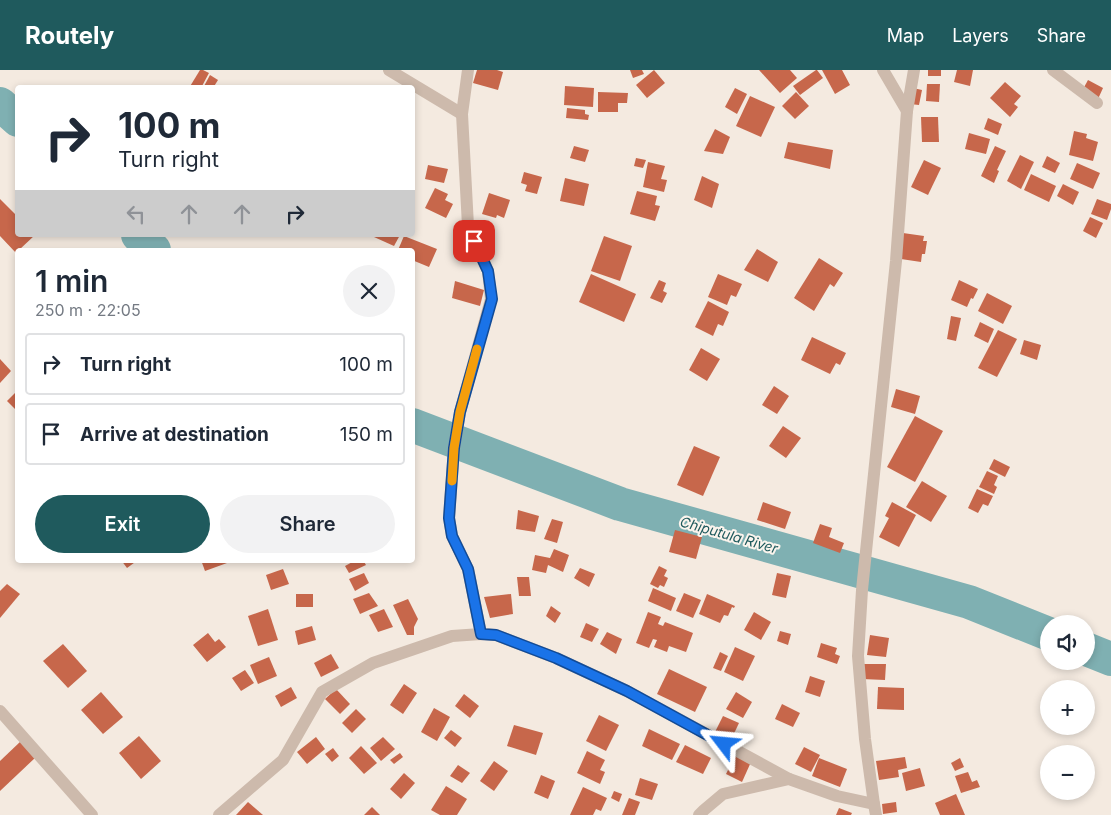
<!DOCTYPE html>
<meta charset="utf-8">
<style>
body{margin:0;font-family:Inter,sans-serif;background:#f2f2f3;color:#1f2937;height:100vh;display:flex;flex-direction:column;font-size:19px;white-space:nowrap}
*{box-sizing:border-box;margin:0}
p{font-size:16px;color:#747a83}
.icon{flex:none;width:28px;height:28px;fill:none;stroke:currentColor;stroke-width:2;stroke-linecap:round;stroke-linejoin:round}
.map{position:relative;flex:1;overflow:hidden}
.sheet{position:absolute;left:15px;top:178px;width:400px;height:315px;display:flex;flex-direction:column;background:#fff;border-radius:5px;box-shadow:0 2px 8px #0003}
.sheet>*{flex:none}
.banner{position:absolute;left:15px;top:15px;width:400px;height:152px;border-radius:5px;box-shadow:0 2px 8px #0003;background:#fff;color:#1f2937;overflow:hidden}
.controls{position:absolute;left:1040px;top:545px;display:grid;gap:10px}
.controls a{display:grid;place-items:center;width:55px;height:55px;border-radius:50%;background:#fff;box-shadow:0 2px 8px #0003;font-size:25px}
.pin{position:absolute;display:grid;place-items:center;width:42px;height:42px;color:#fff;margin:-21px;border-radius:10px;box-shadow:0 2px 8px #0006}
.me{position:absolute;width:55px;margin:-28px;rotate:299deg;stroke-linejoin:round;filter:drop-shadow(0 0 4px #0008)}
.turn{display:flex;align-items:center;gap:18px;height:105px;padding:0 20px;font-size:22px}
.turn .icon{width:65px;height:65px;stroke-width:2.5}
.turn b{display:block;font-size:35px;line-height:42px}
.lanes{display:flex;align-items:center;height:48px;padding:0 20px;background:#0003;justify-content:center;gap:25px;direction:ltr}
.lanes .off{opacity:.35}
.round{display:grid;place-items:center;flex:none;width:52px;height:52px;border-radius:26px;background:#f2f2f3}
.overview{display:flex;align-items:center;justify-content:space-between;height:85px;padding:0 20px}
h1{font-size:30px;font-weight:600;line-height:38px}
.action{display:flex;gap:10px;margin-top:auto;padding:10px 20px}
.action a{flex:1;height:58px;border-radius:30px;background:#1f5a5d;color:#fff;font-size:20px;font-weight:600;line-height:58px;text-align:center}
.action a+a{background:#f2f2f3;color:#1f2937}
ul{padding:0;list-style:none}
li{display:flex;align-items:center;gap:15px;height:62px;margin:0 10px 8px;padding:0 10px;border:2px solid #e0e1e3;border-radius:5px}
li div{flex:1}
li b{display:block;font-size:19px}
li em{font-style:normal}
header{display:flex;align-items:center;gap:30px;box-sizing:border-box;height:70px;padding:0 25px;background:#1f5a5d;color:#fff}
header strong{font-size:24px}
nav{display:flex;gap:28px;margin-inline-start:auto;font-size:18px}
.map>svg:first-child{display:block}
</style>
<header>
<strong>Routely</strong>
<nav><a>Map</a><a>Layers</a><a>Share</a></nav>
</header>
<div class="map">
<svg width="1111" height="745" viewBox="0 0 1111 745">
<rect width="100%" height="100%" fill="#f4eae0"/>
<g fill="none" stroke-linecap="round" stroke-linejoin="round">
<g stroke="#7fb0b2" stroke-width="34">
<polyline points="0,34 18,50"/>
<polyline points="138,165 154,180"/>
<polyline points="412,355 620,434 969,532 1049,564"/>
<polyline points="1086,579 1111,589"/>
</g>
</g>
<g fill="#c7674b">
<polygon points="200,0 203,0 209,3 201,18 189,18"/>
<polygon points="477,0 497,0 503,2 498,20 473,13"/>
<polygon points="630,0 642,0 644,4 633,8"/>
<polygon points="654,0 665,13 647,28 636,15"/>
<polygon points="759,0 790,0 797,8 780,23"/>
<polygon points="816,0 817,0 823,8 800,25 793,16"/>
<polygon points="822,0 842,0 850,15 835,24"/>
<rect x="928" y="0" width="13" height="6"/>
<polygon points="957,0 973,0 970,16 954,12"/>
<polygon points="210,5 218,10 213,18 203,18"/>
<polygon points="1088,10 1103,18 1098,29 1082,21"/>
<polygon points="1005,12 1021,26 1014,34 1018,37 1010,47 990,28"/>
<polygon points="927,14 940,14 939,32 926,31"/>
<polygon points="565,16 594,18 593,37 564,35"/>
<polygon points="735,18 747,24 737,44 725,37"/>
<polygon points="913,18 922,20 919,35 910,34"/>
<polygon points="598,22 628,23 627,33 618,33 618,42 598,42"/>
<polygon points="796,22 809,36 795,49 782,36"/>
<polygon points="750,26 775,37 761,67 736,56"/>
<polygon points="567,38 585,40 585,44 589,45 588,50 566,48"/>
<polygon points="921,47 938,47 939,72 922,72"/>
<polygon points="988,48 1002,54 998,65 984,59"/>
<polygon points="715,59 730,67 723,84 704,81"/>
<polygon points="1074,61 1087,64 1086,68 1098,72 1093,91 1069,85"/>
<polygon points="969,63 990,69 986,84 965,79"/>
<polygon points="788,72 833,80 830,99 784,88"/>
<polygon points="574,76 589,80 585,92 570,88"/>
<polygon points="995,76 1006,81 997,100 999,101 994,113 981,106"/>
<polygon points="1020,85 1034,92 1021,119 1007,111"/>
<polygon points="1047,86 1060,93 1055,103 1042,97"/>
<polygon points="636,88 646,90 643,98 634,96"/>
<polygon points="924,90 941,98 928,125 911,117"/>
<polygon points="648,92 665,96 661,109 667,110 664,122 643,117"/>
<polygon points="1077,93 1100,103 1093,119 1070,109"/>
<polygon points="428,95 448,99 444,113 425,109"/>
<polygon points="524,102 542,107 537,124 525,121 527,115 521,113"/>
<polygon points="1031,104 1056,116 1049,132 1024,120"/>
<polygon points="702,106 719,114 712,138 694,130"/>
<polygon points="565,108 589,114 584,136 560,131"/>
<polygon points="1063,114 1079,122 1073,135 1057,126"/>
<polygon points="435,118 448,124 445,130 453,134 446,148 425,138"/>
<polygon points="637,121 657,126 655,135 660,136 655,151 630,144"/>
<polygon points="489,123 510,130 504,148 497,145 496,148 482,144"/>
<polygon points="0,129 18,147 18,165 35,165 19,180 18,180 16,183 0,166"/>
<polygon points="1097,129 1111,134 1111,139 1107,150 1091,144"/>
<polygon points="1090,147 1103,153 1096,168 1083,161"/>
<polygon points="903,163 924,166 923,171 927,171 925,184 922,184 921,192 901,189"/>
<polygon points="375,165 400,165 394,176 374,167"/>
<polygon points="404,166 437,179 429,197 412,190 412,180 398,180"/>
<polygon points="604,166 632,176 620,211 591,201"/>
<polygon points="757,179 778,192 768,212 744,200"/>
<polygon points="819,188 843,203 834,217 830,214 814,241 794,228"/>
<polygon points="591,204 636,224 624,252 579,232"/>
<polygon points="718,204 742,214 736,227 731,225 727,235 708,227"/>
<polygon points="659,210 666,213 663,221 667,223 662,233 650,228"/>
<polygon points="959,210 978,219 973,229 971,228 967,237 951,230"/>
<polygon points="455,211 484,220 480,236 452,228"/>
<polygon points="987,223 1012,236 1003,254 978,241"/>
<polygon points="708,231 729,242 723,256 718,254 713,266 695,257"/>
<polygon points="951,246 961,248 956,271 947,269"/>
<polygon points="980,252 994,259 988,273 974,266"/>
<polygon points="998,260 1017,269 997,307 978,298"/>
<polygon points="812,267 846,283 840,295 836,293 830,304 801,290"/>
<polygon points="1024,270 1041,275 1037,290 1020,284"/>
<polygon points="701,278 720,289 707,311 689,300"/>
<polygon points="0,289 11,301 0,313"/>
<polygon points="774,316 789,326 777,344 762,335"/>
<polygon points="896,319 920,326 915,344 891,337"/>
<polygon points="18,320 18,342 7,331"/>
<polygon points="915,346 943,361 915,412 887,397"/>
<polygon points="783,356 801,368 786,388 769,376"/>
<polygon points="694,376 720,387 703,426 677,415"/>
<polygon points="994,389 1010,397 1005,407 989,399"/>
<polygon points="987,401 998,406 994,415 997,417 994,424 979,417"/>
<polygon points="922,411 947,426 931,452 906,437"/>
<polygon points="977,419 993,426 988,436 983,434 978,443 968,438"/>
<polygon points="763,432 791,442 785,459 757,450"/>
<polygon points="892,432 916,445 899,477 879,467 889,448 885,446"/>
<polygon points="518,440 539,446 535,462 516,459"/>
<polygon points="552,449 563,452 557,473 544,469"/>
<polygon points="820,454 832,458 829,467 844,473 840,483 813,473"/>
<polygon points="675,460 702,467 696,489 669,482"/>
<polygon points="554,479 569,485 563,502 548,495 546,503 532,500 535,485 550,488"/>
<polygon points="121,490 146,490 142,493 138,490 127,498"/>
<polygon points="201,490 225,490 227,493 205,501"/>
<polygon points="356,490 363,490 366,495 349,503 345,496"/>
<polygon points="659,496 667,500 664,506 668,508 664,517 660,515 658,518 650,514"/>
<polygon points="580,498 595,504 589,517 574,508"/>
<polygon points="283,499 289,514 271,520 266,505"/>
<polygon points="364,503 369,513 355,521 349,509"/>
<polygon points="777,503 791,506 786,528 772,525"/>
<polygon points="517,507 529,507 531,526 519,526"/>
<polygon points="7,514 20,524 0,548 0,521"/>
<polygon points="653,518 676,528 671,541 648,531"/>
<polygon points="369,523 378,536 360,544 353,529"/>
<polygon points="684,523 701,530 693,548 676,541"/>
<rect x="296" y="524" width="17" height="13"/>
<polygon points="511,524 513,544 490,548 484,527"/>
<polygon points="707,524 735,536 734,538 732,537 728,546 724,545 720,553 699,544"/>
<polygon points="408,529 418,549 414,557 414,565 407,565 393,535"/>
<polygon points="551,536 561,543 555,553 546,546"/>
<polygon points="268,539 278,570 258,576 248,546"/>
<polygon points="384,539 393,557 378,562 369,545"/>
<polygon points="648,542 661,547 658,554 663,556 665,552 693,563 686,582 669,576 667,582 654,577 657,570 653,569 649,578 636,573"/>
<polygon points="754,542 771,552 761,570 744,560"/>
<polygon points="586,553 599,559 592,572 580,567"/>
<polygon points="312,556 316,570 298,575 295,561"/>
<polygon points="780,561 791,564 788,575 777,571"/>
<polygon points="607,562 622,569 616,584 600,574"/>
<polygon points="208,563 215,572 219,569 226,577 207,592 193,575"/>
<polygon points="870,565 889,568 886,587 867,585"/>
<polygon points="821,573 837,578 835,584 840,586 837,594 817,587"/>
<polygon points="63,574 87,601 68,618 43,591"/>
<polygon points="735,577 755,586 743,611 724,602"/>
<polygon points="720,582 728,586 721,601 713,598"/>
<polygon points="331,584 339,598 321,607 314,593"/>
<polygon points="269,587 277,606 258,614 250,595"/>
<polygon points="863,594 886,594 885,610 862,609"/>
<polygon points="669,599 707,617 695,642 657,624"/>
<polygon points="245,600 254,613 241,621 232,608"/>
<polygon points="810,606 825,611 820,627 805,622"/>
<polygon points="404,614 417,623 403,644 390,635"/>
<polygon points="291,617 297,628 281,637 275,626"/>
<polygon points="878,617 904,618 904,640 877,639"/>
<polygon points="336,619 350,634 340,644 325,629"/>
<polygon points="101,622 123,647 103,664 81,640"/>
<polygon points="736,622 752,632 743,648 726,639"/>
<polygon points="464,624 479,636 470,648 455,636"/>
<polygon points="782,634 800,643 793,657 775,649"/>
<polygon points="434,638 450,647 437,671 421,662"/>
<polygon points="356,639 366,649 352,663 342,653"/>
<polygon points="599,645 619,655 606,681 586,671"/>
<polygon points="723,646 739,653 731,670 715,662"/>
<polygon points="514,655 543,663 536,685 507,676"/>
<polygon points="649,659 680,674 672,690 642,676"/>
<polygon points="451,660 462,668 455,677 444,668"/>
<polygon points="139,666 161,691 141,709 119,683"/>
<polygon points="316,667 325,679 307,694 297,682"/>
<polygon points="383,667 395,679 381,691 370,678"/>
<polygon points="21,671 36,687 0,721 0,691"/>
<polygon points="685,675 711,688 703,704 676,692"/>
<polygon points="361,676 377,693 364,704 349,688"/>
<polygon points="804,677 820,685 811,702 795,694"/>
<polygon points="333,678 339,686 332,692 325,684"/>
<polygon points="587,681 605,690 600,700 605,702 600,714 577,703"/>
<polygon points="400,683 403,687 394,694 390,690"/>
<polygon points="736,684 751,692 742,712 726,704"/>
<polygon points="905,687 907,698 898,700 899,707 879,710 876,691"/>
<polygon points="819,688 847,699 840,717 812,706"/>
<polygon points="960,688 964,697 955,701 951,693"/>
<polygon points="494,691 508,701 494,721 480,711"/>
<polygon points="458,695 470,703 462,713 450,706"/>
<polygon points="920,698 925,716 906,721 902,703"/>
<polygon points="968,702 972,712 977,710 980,717 961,723 955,706"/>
<polygon points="404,703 415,713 401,729 390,719"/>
<polygon points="541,705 555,711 548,729 534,723"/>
<polygon points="640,708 658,714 652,730 635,725"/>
<polygon points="446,716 467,729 457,745 440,745 431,740"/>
<polygon points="583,717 607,728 601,741 596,739 593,745 570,745"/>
<polygon points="614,721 622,724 619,732 611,728"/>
<polygon points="956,724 965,745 940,745 935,733"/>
<polygon points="629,728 640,732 635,745 622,745"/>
<polygon points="248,732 263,745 236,745"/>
<polygon points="896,732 897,742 883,744 882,734"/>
<polygon points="372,737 380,745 364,745"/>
<polygon points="839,738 852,743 851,745 836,745"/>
</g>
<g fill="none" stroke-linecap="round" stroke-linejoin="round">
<g stroke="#cdbaac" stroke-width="12">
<polyline points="389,0 462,44"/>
<polyline points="468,0 462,44 468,156 488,201 491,229 460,342 454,378 449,448 452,466 468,499 481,564"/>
<polyline points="883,0 907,41"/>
<polyline points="1053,0 1097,33"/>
<polyline points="0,641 92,745"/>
<polyline points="219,745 283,690 322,622 373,593 452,566 481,564 496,565 556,588 627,621 789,709"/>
<polyline points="699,745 704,740 723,724 789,709 837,726 874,734"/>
<polyline points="876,745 874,734 865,669 858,586 862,520 896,191 907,41 914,0"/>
</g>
</g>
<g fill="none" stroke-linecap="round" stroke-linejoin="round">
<g stroke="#114b97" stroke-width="12">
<polyline id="route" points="474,171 488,201 492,229 460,342 454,378 449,448 452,466 468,499 481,564 496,565 556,588 627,621 724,674"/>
</g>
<use href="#route" stroke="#1a73e8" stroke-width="9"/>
<polyline stroke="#f59e0b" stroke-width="9" points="452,411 454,378 460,342 477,279"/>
</g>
<g text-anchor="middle" stroke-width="4" stroke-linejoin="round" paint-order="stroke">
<g font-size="14" font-style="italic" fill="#1f5a5d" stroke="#fbf4ed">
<text transform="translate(729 465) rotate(16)" y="5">Chiputula River</text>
</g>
</g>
</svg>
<div class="controls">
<a><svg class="icon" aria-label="sound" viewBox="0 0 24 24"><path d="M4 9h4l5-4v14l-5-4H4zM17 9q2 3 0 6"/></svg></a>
<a>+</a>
<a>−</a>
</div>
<div class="pin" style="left:474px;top:171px;background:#d93025"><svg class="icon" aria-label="arrive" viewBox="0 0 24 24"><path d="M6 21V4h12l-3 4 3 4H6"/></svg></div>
<svg class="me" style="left:724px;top:674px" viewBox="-20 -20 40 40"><path d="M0-17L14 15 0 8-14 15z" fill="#1a73e8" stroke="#fff" stroke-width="4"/></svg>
<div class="banner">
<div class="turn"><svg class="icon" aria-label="right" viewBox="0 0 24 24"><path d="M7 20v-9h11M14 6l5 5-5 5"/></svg><div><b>100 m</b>Turn right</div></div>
<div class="lanes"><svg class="icon off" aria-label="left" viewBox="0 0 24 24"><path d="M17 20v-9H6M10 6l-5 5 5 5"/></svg><svg class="icon off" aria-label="ahead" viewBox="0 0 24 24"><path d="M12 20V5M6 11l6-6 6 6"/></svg><svg class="icon off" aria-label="ahead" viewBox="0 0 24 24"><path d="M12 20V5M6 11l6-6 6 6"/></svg><svg class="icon" aria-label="right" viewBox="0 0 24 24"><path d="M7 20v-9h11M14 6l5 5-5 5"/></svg></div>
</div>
<section class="sheet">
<div class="overview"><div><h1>1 min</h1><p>250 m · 22:05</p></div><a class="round"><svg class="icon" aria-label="close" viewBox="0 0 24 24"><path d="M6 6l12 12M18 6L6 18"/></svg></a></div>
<ul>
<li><svg class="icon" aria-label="right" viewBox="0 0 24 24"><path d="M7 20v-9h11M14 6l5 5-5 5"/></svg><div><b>Turn right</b></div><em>100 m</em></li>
<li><svg class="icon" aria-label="arrive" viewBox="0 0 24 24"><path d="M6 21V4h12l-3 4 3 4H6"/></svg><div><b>Arrive at destination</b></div><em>150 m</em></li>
</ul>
<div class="action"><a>Exit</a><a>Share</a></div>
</section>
</div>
